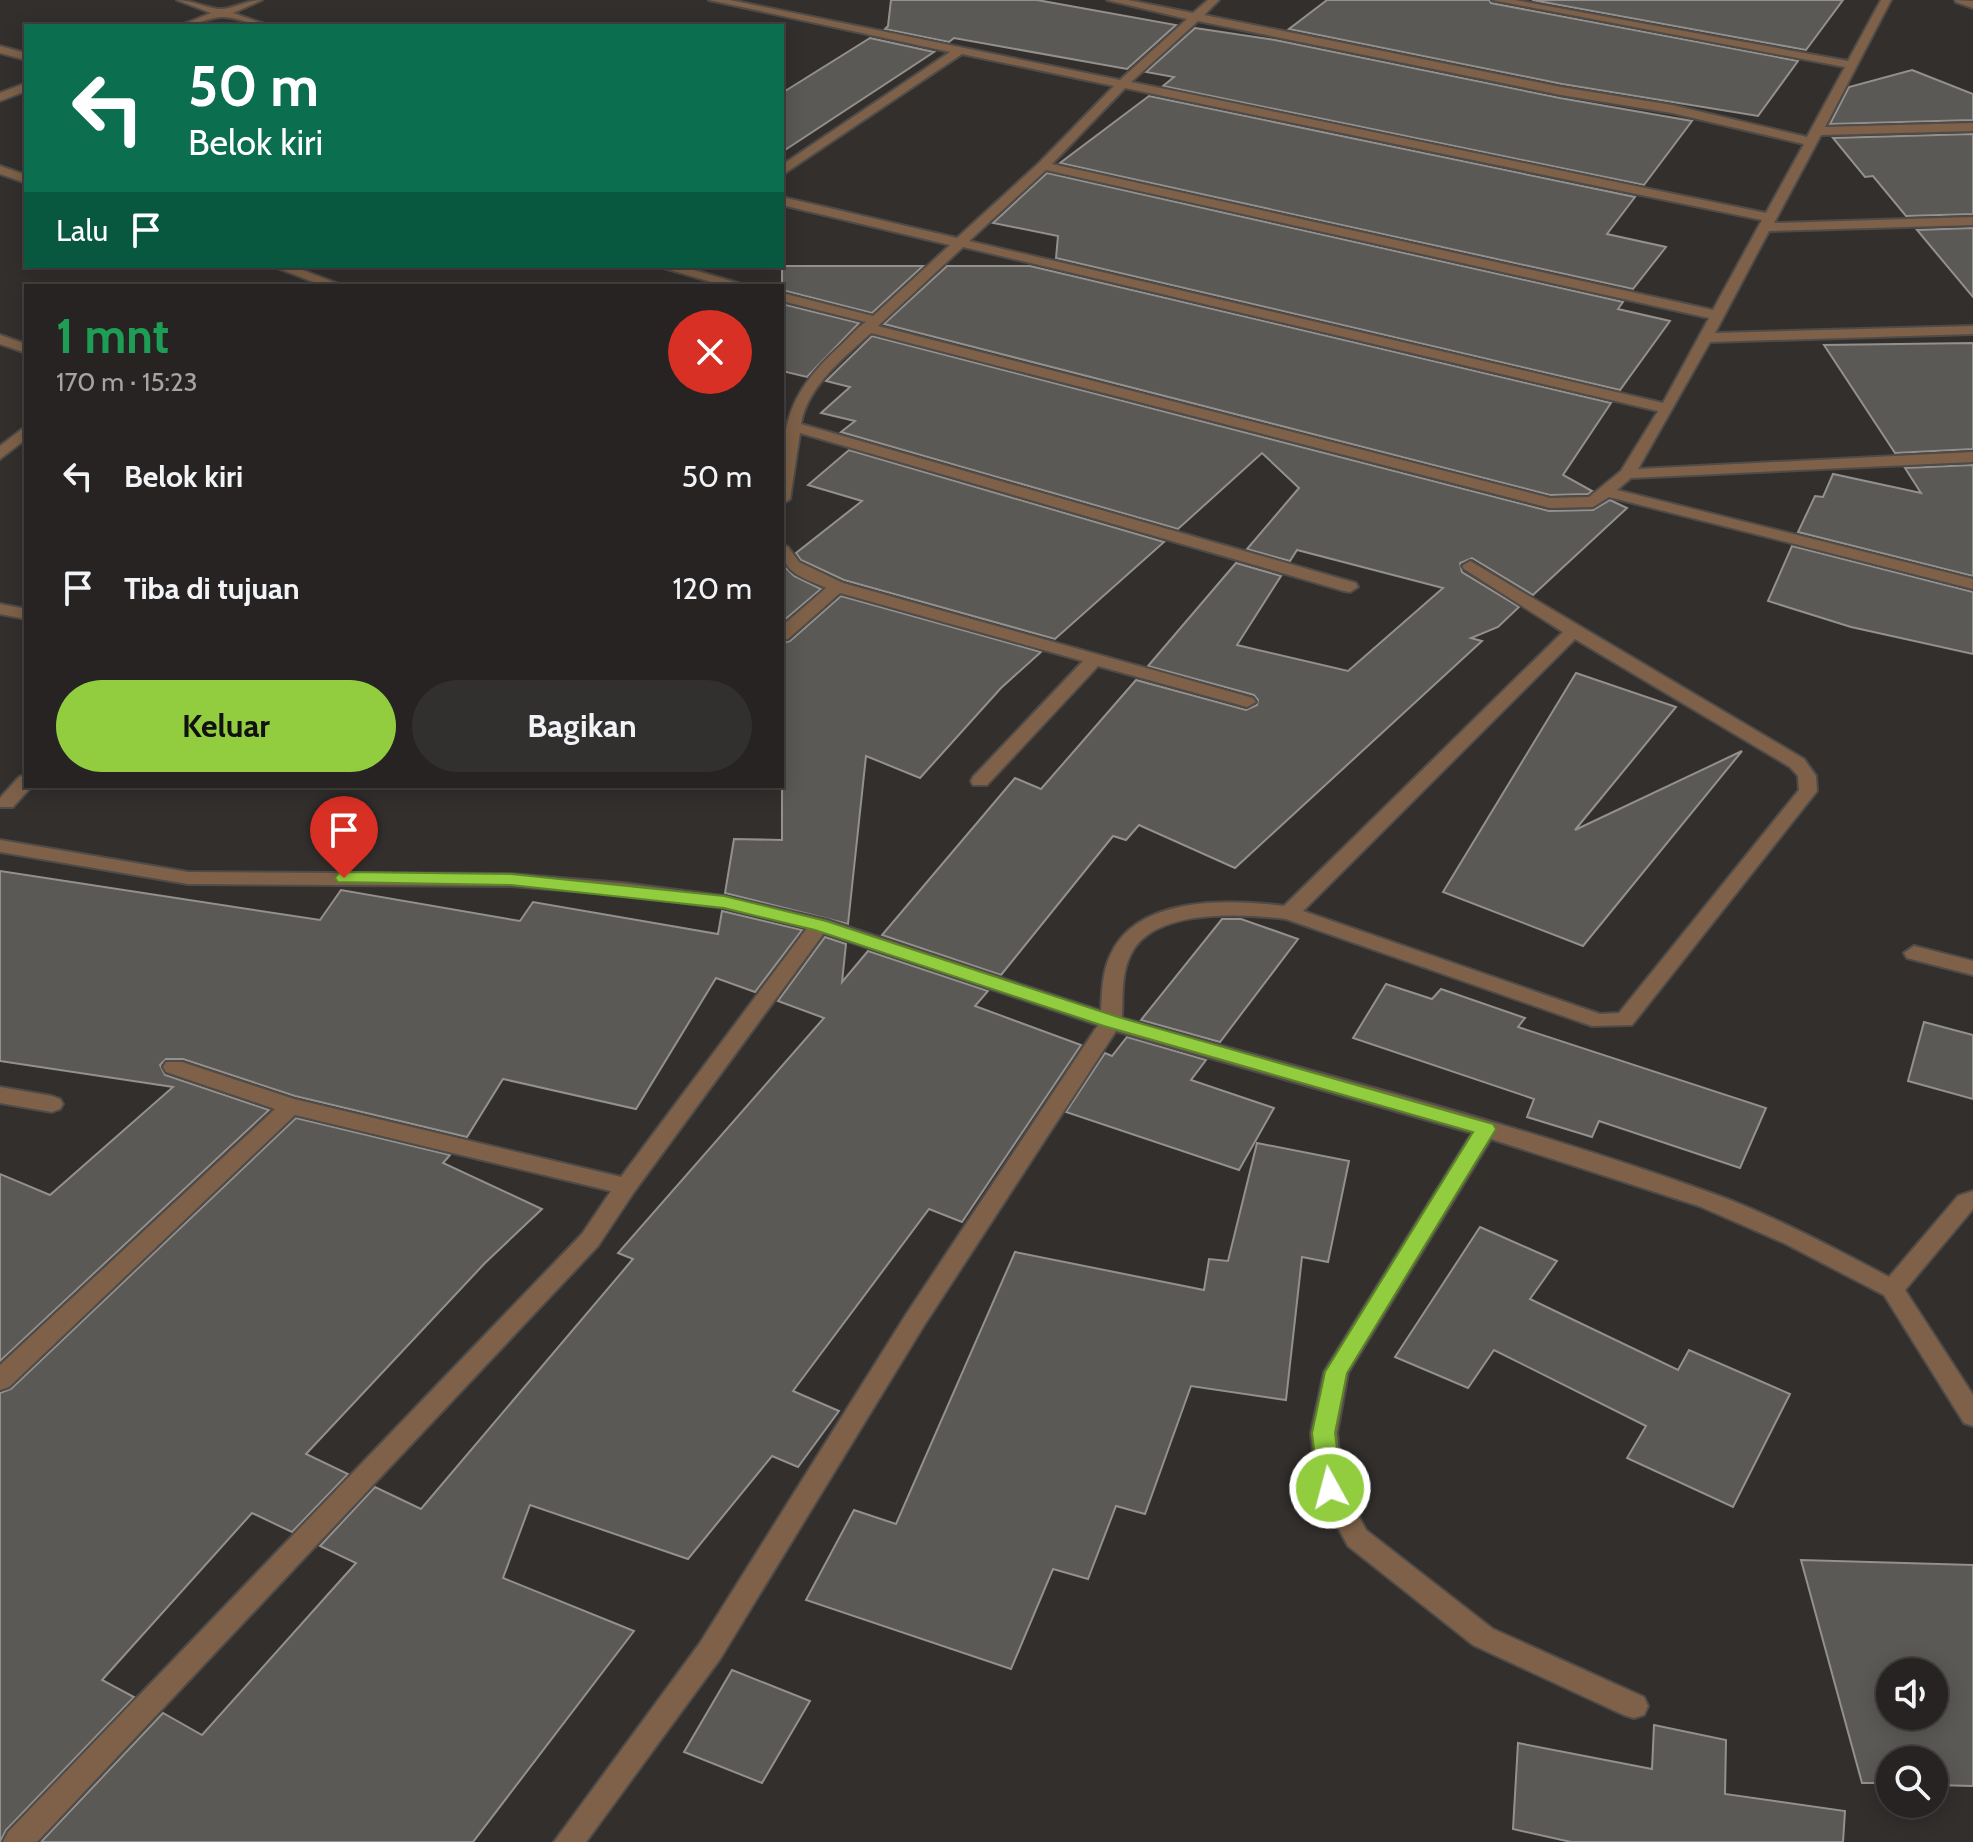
<!DOCTYPE html>
<html lang="id">
<meta charset="utf-8">
<style>
body{margin:0;font-family:Cabin,sans-serif;background:#322f2f;color:#f1f3f6;height:100vh;display:flex;flex-direction:column;font-size:30px;white-space:nowrap}
*{box-sizing:border-box;margin:0}
p{font-size:26px;color:#a4a4a5}
.icon{flex:none;width:44px;height:44px;fill:none;stroke:currentColor;stroke-width:2;stroke-linecap:round;stroke-linejoin:round}
.map{position:relative;flex:1;overflow:hidden}
.drawer{position:absolute;left:24px;top:284px;width:760px;height:504px;display:flex;flex-direction:column;background:#262322;border-radius:0px;box-shadow:0 4px 20px #0003,0 0 0 2px #424040}
.drawer>*{flex:none}
.guide{position:absolute;left:24px;top:24px;width:760px;height:244px;border-radius:0px;box-shadow:0 4px 20px #0003,0 0 0 2px #424040;background:#0b6e4f;color:#fff;overflow:hidden}
.fabs{position:absolute;left:1876px;top:1658px;display:grid;gap:16px}
.fabs a{display:grid;place-items:center;width:72px;height:72px;border-radius:50%;background:#262322;box-shadow:0 4px 20px #0003,0 0 0 2px #424040;font-size:40px}
.pin{position:absolute;display:grid;place-items:center;width:68px;height:68px;color:#fff;margin:-82px -34px;border-radius:50% 50% 50% 0;rotate:-45deg;box-shadow:0 0 8px #0007}
.pin .icon{rotate:45deg}
.me{position:absolute;width:88px;margin:-44px;rotate:353deg;stroke-linejoin:round;filter:drop-shadow(0 0 6px #0008)}
.turn{display:flex;align-items:center;gap:28px;height:168px;padding:0 32px;font-size:36px}
.turn .icon{width:104px;height:104px;stroke-width:2.5}
.turn b{display:block;font-size:56px;line-height:68px}
.then{display:flex;align-items:center;height:76px;padding:0 32px;background:#0003;gap:16px;font-size:30px}
.round{display:grid;place-items:center;flex:none;width:84px;height:84px;border-radius:42px;background:#322f2f}
.head{display:flex;align-items:center;justify-content:space-between;height:136px;padding:0 32px}
h1{font-size:48px;font-weight:700;line-height:60px;color:#1e9e55}
.primary-button{display:flex;gap:16px;margin-top:auto;padding:16px 32px}
.primary-button a{flex:1;height:92px;border-radius:48px;background:#91cd3f;color:#111;font-size:32px;font-weight:700;line-height:92px;text-align:center}
.primary-button a+a{background:#322f2f;color:#f1f3f6}
ul{padding:0;list-style:none}
li{display:flex;align-items:center;gap:24px;height:112px;padding:0 32px}
li div{flex:1}
li b{display:block;font-size:30px}
li em{font-style:normal}
.map>svg:first-child{display:block}
</style>
<div class="map">
<svg width="1973" height="1842" viewBox="0 0 1973 1842">
<rect width="100%" height="100%" fill="#322f2d"/>
<g fill="#5b5956" stroke="#93908d" stroke-width="2" fill-rule="evenodd">
<polygon points="891,0 1037,0 1176,25 1127,69 954,38 949,42 885,29 888,26"/>
<polygon points="1327,0 1489,0 1491,3 1798,61 1758,116 1562,84 1289,29"/>
<polygon points="1532,0 1843,0 1806,50"/>
<polygon points="1195,28 1275,40 1560,98 1692,121 1644,185 1163,86 1174,77 1146,72"/>
<polygon points="870,38 934,52 782,152 782,93"/>
<polygon points="1912,70 1973,94 1973,120 1830,124 1849,87"/>
<polygon points="1149,96 1635,197 1607,234 1666,247 1633,289 1060,163"/>
<polygon points="1973,134 1973,214 1906,216 1873,176 1865,177 1833,138"/>
<polygon points="1047,173 1623,302 1618,309 1670,321 1620,390 1056,258 1058,236 993,223"/>
<polygon points="1973,228 1973,297 1917,230"/>
<polygon points="782,266 923,266 872,313 782,290"/>
<polygon points="947,266 1030,266 1611,403 1563,475 1592,491 1588,494 1550,495 884,324"/>
<polygon points="782,304 859,323 807,377 782,371"/>
<polygon points="872,336 1549,511 1593,510 1610,500 1627,508 1533,595 1472,558 1460,563 1462,572 1519,607 1498,627 1471,638 1482,641 1235,868 1139,825 1126,840 1113,836 1001,975 882,935 1015,778 1041,789 1136,680 1246,710 1257,705 1258,700 1254,695 1148,666 1236,563 1281,576 1237,645 1348,671 1443,588 1297,550 1290,561 1247,549 1299,488 1262,453 1178,529 841,432 855,421 821,413 850,387 826,381"/>
<polygon points="1973,343 1973,449 1895,453 1824,345"/>
<polygon points="849,450 1164,542 1055,639 844,580 801,560 796,553 862,501 808,485"/>
<polygon points="1973,465 1973,576 1798,532 1815,496 1823,497 1833,474 1921,493 1905,468"/>
<polygon points="1792,546 1973,592 1973,654 1851,627 1768,601"/>
<polygon points="782,564 794,576 821,589 782,622"/>
<polygon points="841,596 1041,652 1001,688 920,778 866,756 848,924 725,893 734,839 782,840 782,643 790,641"/>
<polygon points="1576,673 1676,707 1575,830 1742,751 1583,946 1443,892"/>
<polygon points="0,871 320,920 341,890 520,921 533,902 718,934 722,911 802,930 755,992 716,978 636,1109 503,1079 467,1137 295,1096 183,1059 166,1059 160,1065 165,1075 269,1110 0,1361 0,1174 50,1195 173,1087 0,1061"/>
<polygon points="1222,919 1241,919 1298,939 1220,1042 1141,1020"/>
<polygon points="825,937 846,944 842,982 868,951 988,991 975,1006 1081,1045 962,1222 929,1209 793,1391 839,1411 798,1467 772,1456 688,1559 530,1505 503,1578 634,1631 473,1842 41,1842 163,1713 202,1735 356,1563 320,1546 375,1487 421,1509 633,1259 618,1253 824,1018 778,1001"/>
<polygon points="1386,984 1432,999 1441,989 1525,1018 1518,1027 1766,1108 1740,1168 1599,1121 1592,1137 1527,1117 1534,1099 1353,1038"/>
<polygon points="1924,1022 1973,1035 1973,1099 1908,1081"/>
<polygon points="1127,1037 1206,1060 1191,1080 1274,1108 1239,1170 1066,1112 1105,1053 1112,1056"/>
<polygon points="296,1118 450,1155 443,1163 542,1209 485,1263 306,1454 348,1474 292,1532 252,1513 102,1680 134,1697 6,1830 0,1842 0,1393 11,1389"/>
<polygon points="1257,1143 1349,1161 1328,1262 1302,1257 1286,1400 1191,1386 1145,1514 1116,1506 1088,1579 1053,1569 1011,1669 806,1600 854,1510 896,1524 1015,1252 1204,1290 1209,1259 1228,1261"/>
<polygon points="1480,1227 1557,1261 1530,1299 1678,1370 1689,1350 1790,1394 1733,1507 1627,1458 1646,1426 1494,1350 1468,1388 1395,1357"/>
<path d="M1801 1560 1973 1565V1786L1934 1785V1760H1890V1783H1862ZM1890 1672H1934V1716H1890Z"/>
<polygon points="732,1670 810,1701 762,1783 684,1752"/>
<polygon points="1654,1725 1726,1740 1725,1794 1845,1811 1843,1842 1571,1842 1513,1829 1518,1743 1652,1769"/>
</g>
<g fill="none" stroke-linecap="round" stroke-linejoin="round">
<g stroke="#4e4b49" stroke-width="4">
<g id="minor">
<path d="M177 0C192 0 211 10 223 9 237 7 248 0 262 0L233 13 270 26C253 26 240 18 224 17 212 16 195 26 179 26L211 13Z"/>
<path d="M709 0H730L1120 80 1187 19 1107 0H1128L1193 13 1208 0H1219L1204 15 1561 87 1672 105 1807 137 1845 67 1492 0H1515L1848 61 1881 0H1891L1825 127 1973 123V131L1821 135 1774 223 1973 217V225L1769 231 1715 333 1973 326V334L1710 342 1638 469 1973 452V462L1631 478 1617 490 1973 579V589L1609 497 1593 507 1550 508 871 333C845 357 807 386 801 424L1356 583 1358 587 1350 592 1344 591 800 433 790 499 782 504C782 431 782 399 839 347 848 339 857 327 866 322L782 301V293L873 316 950 245 782 205V197L957 238 1039 163 1114 86 962 54 782 175V165L950 52ZM1198 21 1561 95 1672 113 1804 144 1766 213 1131 82ZM1125 88 1762 220 1713 310 1052 164ZM1046 170 1709 318 1663 403 969 241ZM963 247 1658 411 1621 471 1589 497 1550 498 878 326Z"/>
<polygon points="1955,0 1973,1 1973,8 1956,2"/>
<polygon points="0,46 26,53 26,60 0,53"/>
<polygon points="26,83 26,91 0,101 0,93"/>
<polygon points="0,166 26,175 26,183 0,174"/>
<polygon points="272,266 292,266 344,286 324,286"/>
<polygon points="657,266 680,266 748,286 725,286"/>
<polygon points="0,335 26,344 26,353 0,344"/>
<polygon points="26,426 26,439 0,459 0,446"/>
<path d="M782 545 788 547 799 562 843 583 1253 698 1256 702 1247 707 1098 666 987 785H973L971 781 973 777 1083 661 840 593 788 639 782 640V626L826 588C802 576 782 575 782 545Z"/>
<path d="M1470 561 1804 759 1816 776 1817 791 1632 1025 1592 1026 1286 919C1243 914 1152 907 1130 956 1121 975 1123 998 1122 1018 1319 1074 1521 1124 1714 1194 1774 1216 1832 1247 1889 1277L1958 1196 1973 1191V1209L1905 1290 1973 1395V1426L1964 1423 1884 1295 1784 1243 1699 1206 1491 1139 1348 1373 1337 1433 1343 1487 1366 1530 1493 1629 1644 1697 1648 1706 1644 1715 1634 1718 1624 1715 1473 1645 1348 1546 1317 1488 1311 1433 1324 1372 1472 1133 1116 1031 923 1327 720 1659 586 1842H554L700 1643 907 1313 1098 1025 824 933 634 1192 598 1246 37 1842H3L8 1832 582 1234 611 1191 295 1115 9 1387 0 1390V1365L275 1109 166 1072 163 1067 166 1062H182L294 1099 621 1177 807 928 724 908 623 895 511 886 188 884 0 852V840L188 872 511 874 623 883 724 896 827 920 1101 1011C1102 993 1102 973 1110 956 1136 895 1230 899 1284 906L1563 632 1464 569 1462 566ZM1575 639 1790 767 1798 776 1799 790 1619 1013 1600 1014 1303 911Z"/>
<polygon points="0,604 26,609 26,619 0,614"/>
<polygon points="26,775 26,786 32,786 13,807 0,807 0,798 19,777"/>
<polygon points="1914,946 1973,961 1973,975 1907,958 1904,953"/>
<polygon points="0,1087 52,1096 60,1099 63,1104 60,1109 52,1112 0,1103"/>
</g>
</g>
<use href="#minor" fill="#7e6148" fill-rule="evenodd"/>
</g>
<polygon fill="#91cd3f" stroke="#5e8529" stroke-width="2" points="344,872 511,874 724,896 826,921 1118,1017 1493,1124 1496,1129 1347,1373 1335,1433 1342,1488 1339,1494 1330,1497 1322,1494 1319,1488 1312,1433 1325,1372 1473,1132 1104,1026 815,930 724,908 511,885 338,882 335,878 338,874"/>
</svg>
<div class="fabs">
<a><svg class="icon" aria-label="sound" viewBox="0 0 24 24"><path d="M4 9h4l5-4v14l-5-4H4zM17 9q2 3 0 6"/></svg></a>
<a><svg class="icon" aria-label="search" viewBox="0 0 24 24"><circle cx="10" cy="10" r="6"/><path d="M15 15l6 6"/></svg></a>
</div>
<div class="pin" style="left:344px;top:878px;background:#d93025"><svg class="icon" aria-label="arrive" viewBox="0 0 24 24"><path d="M6 21V4h12l-3 4 3 4H6"/></svg></div>
<svg class="me" style="left:1330px;top:1488px" viewBox="-20 -20 40 40"><circle r="17" fill="#91cd3f" stroke="#fff" stroke-width="3"/><path d="M0-11L8 9 0 5-8 9z" fill="#fff"/></svg>
<div class="guide">
<div class="turn"><svg class="icon" aria-label="left" viewBox="0 0 24 24"><path d="M17 20v-9H6M10 6l-5 5 5 5"/></svg><div><b>50 m</b>Belok kiri</div></div>
<div class="then">Lalu<svg class="icon" aria-label="arrive" viewBox="0 0 24 24"><path d="M6 21V4h12l-3 4 3 4H6"/></svg></div>
</div>
<section class="drawer">
<div class="head"><div><h1>1 mnt</h1><p>170 m · 15:23</p></div><a class="round" style="background:#d93025;color:#fff"><svg class="icon" aria-label="close" viewBox="0 0 24 24"><path d="M6 6l12 12M18 6L6 18"/></svg></a></div>
<ul>
<li><svg class="icon" aria-label="left" viewBox="0 0 24 24"><path d="M17 20v-9H6M10 6l-5 5 5 5"/></svg><div><b>Belok kiri</b></div><em>50 m</em></li>
<li><svg class="icon" aria-label="arrive" viewBox="0 0 24 24"><path d="M6 21V4h12l-3 4 3 4H6"/></svg><div><b>Tiba di tujuan</b></div><em>120 m</em></li>
</ul>
<div class="primary-button"><a>Keluar</a><a>Bagikan</a></div>
</section>
</div>
